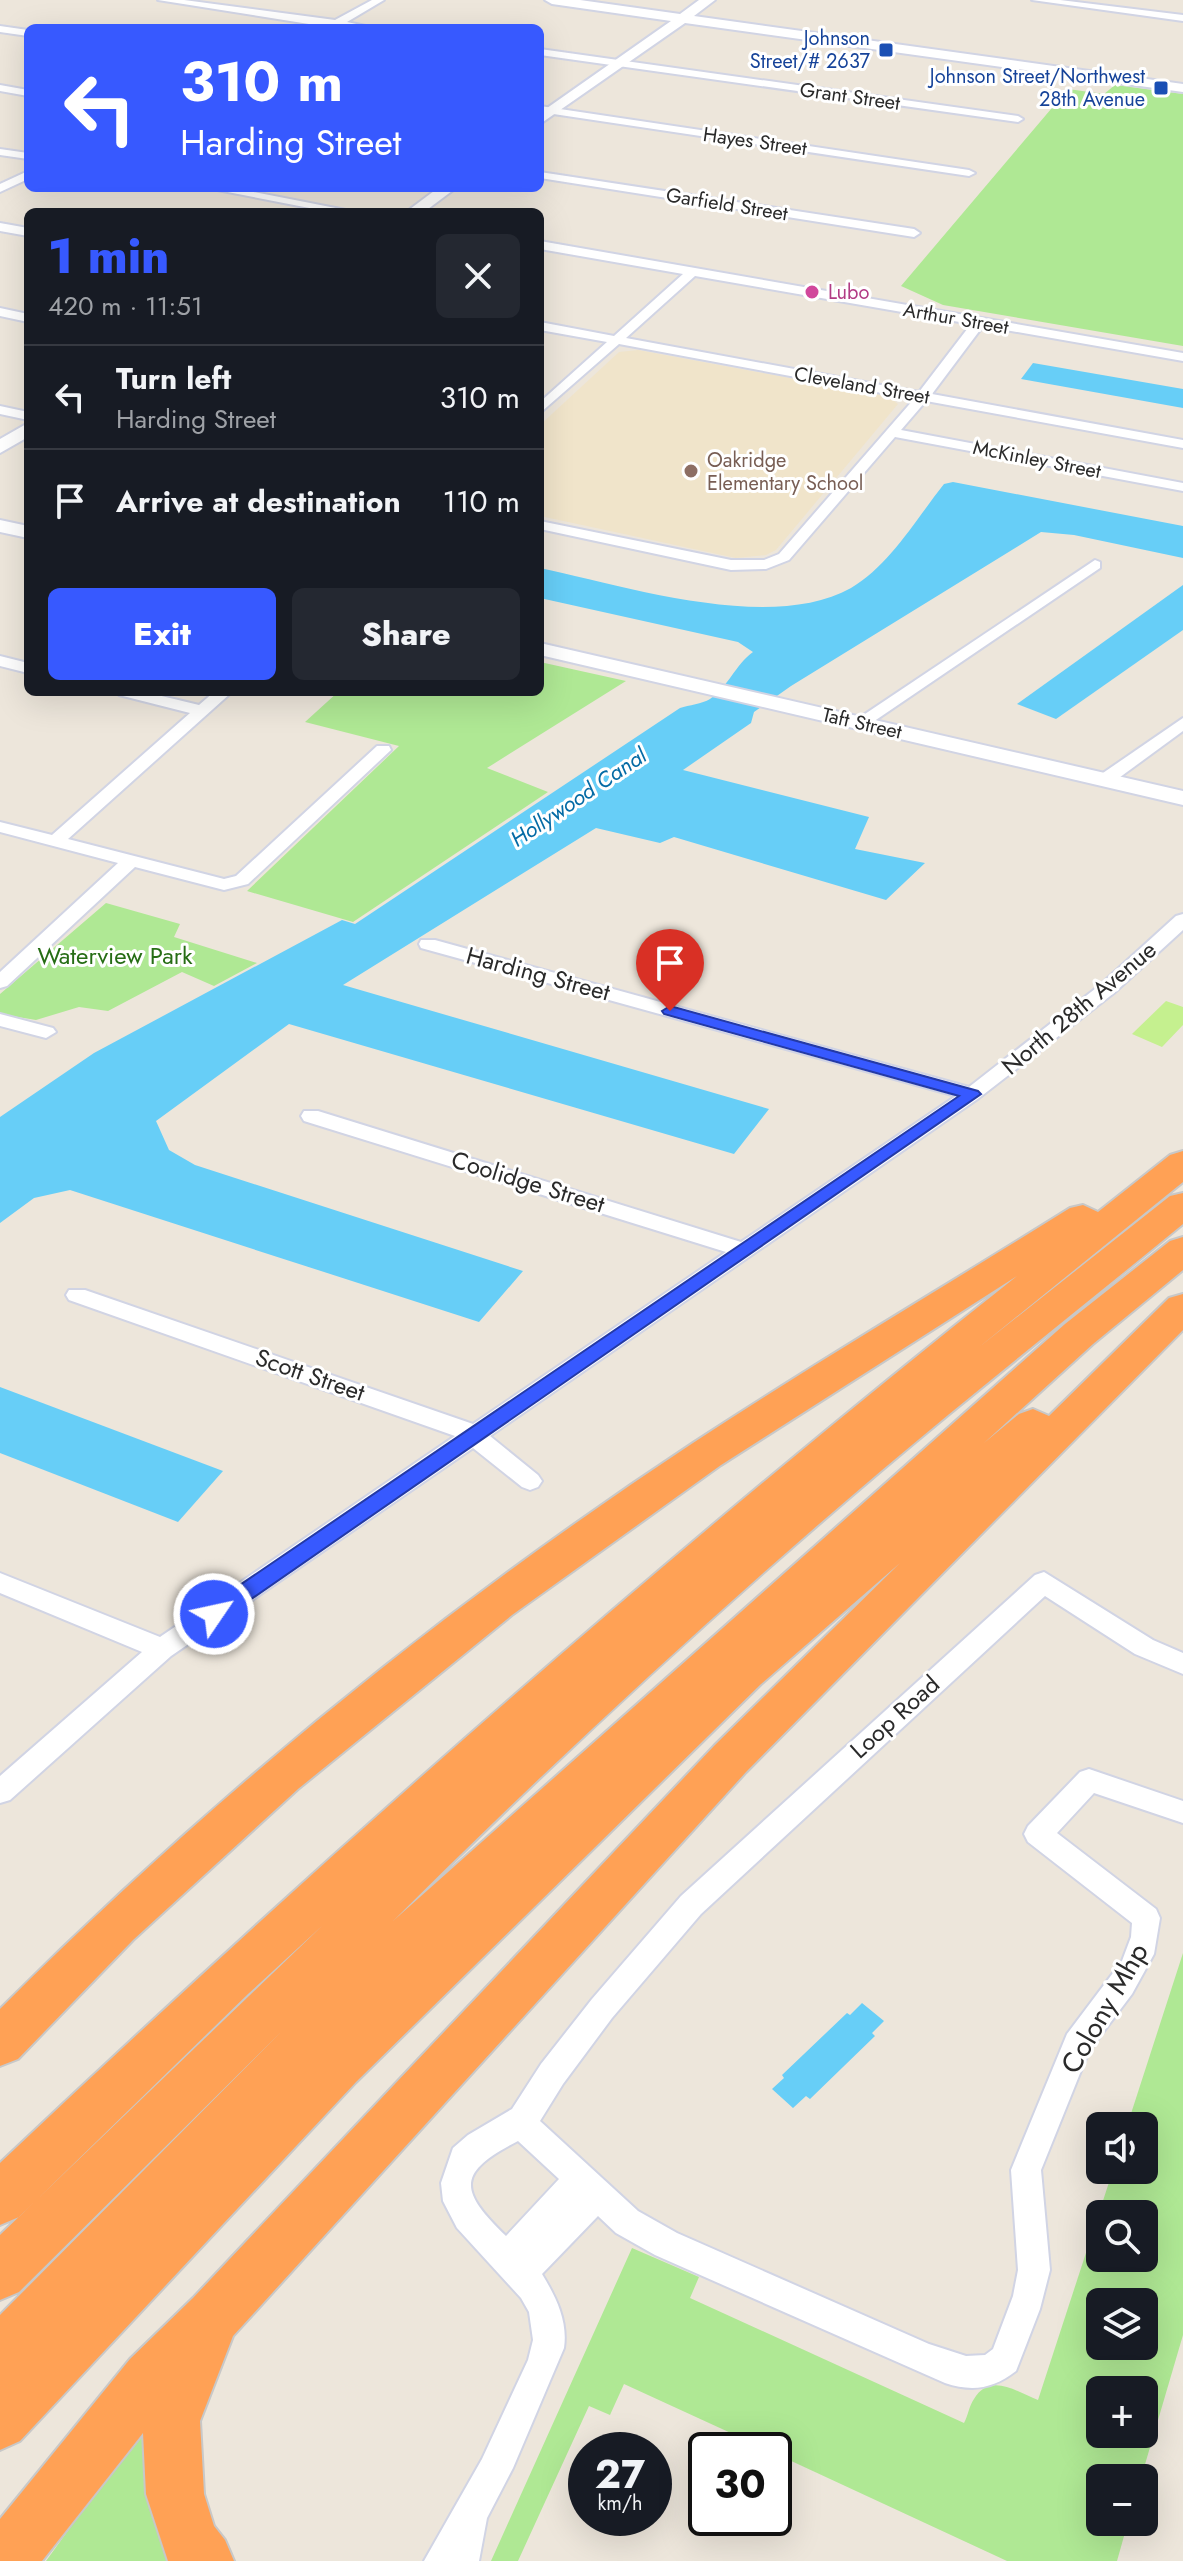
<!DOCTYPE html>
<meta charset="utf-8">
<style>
body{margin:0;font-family:Jost,sans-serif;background:#242831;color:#f1f3f6;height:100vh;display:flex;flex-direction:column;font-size:30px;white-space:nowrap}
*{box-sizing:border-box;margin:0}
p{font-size:26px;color:#9ea1a6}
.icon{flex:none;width:44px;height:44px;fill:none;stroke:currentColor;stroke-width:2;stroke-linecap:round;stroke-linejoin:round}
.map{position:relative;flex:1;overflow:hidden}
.drawer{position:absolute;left:24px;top:208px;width:520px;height:488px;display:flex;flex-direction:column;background:#171b24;border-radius:12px;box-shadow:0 8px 32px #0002}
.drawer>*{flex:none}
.banner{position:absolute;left:24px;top:24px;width:520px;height:168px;border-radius:12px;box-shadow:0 8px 32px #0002;background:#3759ff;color:#fff;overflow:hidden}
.controls{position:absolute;left:1086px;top:2112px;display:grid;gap:16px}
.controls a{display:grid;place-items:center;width:72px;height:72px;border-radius:12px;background:#171b24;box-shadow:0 8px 32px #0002;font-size:40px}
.speed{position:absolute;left:568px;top:2432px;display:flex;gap:16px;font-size:40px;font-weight:700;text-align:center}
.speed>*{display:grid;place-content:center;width:104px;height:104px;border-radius:50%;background:#171b24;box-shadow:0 8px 32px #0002;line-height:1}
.speed small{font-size:20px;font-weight:400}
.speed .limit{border:4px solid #111;border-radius:12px;background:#fff;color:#111}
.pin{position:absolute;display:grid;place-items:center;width:68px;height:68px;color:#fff;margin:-82px -34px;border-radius:50% 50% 50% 0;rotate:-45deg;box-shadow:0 0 8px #0007}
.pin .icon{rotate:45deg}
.me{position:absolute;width:88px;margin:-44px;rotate:56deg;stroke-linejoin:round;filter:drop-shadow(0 0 6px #0008)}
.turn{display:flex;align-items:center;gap:28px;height:168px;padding:0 24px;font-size:36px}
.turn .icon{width:104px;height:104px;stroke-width:2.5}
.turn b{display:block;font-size:56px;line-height:68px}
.round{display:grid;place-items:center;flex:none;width:84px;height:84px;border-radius:12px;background:#242831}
.summary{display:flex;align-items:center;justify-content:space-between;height:136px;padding:0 24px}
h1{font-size:48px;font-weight:800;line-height:60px;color:#3759ff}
.action{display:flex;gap:16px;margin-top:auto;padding:16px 24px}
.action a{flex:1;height:92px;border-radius:12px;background:#3759ff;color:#fff;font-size:32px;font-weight:800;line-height:92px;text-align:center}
.action a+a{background:#242831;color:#f1f3f6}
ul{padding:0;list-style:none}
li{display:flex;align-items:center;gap:24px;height:104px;padding:0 24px;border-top:2px solid #363941}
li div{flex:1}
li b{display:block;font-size:30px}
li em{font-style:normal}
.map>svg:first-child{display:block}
</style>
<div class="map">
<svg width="1183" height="2561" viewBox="0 0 1183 2561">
<rect width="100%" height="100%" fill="#ede6db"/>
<polygon fill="#f0e4ca" points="638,350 888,396 898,404 776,550 766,555 736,558 540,516 540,425 619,352"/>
<g fill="#afe894" fill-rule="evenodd">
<polygon points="1115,85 1183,94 1183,346 943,305 901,286 1068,89 1104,94"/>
<polygon points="540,662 626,681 487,768 548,792 353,922 247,891 399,746 305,722 338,692 540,692"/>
<polygon points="106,903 180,924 174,937 257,963 214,986 182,972 108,1011 79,1007 36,1020 0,1014 0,994"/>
<path d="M1183 1953V2335L1141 2478H1100V2522H1128L1117 2561H1007L774 2453V2450H768L624 2384 610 2415 589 2406 518 2561H491L632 2248 699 2277 690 2298 964 2423C968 2416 969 2406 974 2399 990 2372 1017 2392 1038 2400L1113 2170H1144V2126H1127ZM1100 2214H1144V2258H1100ZM1144 2302V2346H1100V2302ZM1144 2390V2434H1100V2390Z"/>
<polygon points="138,2434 144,2434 177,2561 46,2561"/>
</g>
<polygon fill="#c5f08f" points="1166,1001 1183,1007 1183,1025 1162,1047 1132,1034"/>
<g fill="#67cef7">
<polygon points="1033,363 1183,389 1183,408 1021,379"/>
<path d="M953 482 1183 526V558L1074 535 1041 532 791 686 754 712 751 723 683 770 869 817 855 849 925 863 886 900 674 837 660 843 596 828 343 985 769 1109 734 1154 289 1024 156 1121 169 1150 195 1165 523 1271 479 1322 70 1190 34 1198 0 1223V1117L94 1053 342 920 355 924 680 708C689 705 702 704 710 699 729 686 735 665 753 652L738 642 540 598V568C625 586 771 633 851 588 889 566 917 518 944 484Z"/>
<polygon points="1183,585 1183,630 1056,719 1017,704"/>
<polygon points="0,1387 223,1471 178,1522 0,1453"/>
<polygon points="862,2003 884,2021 872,2033 875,2036 810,2099 806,2096 793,2108 772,2089 784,2078 782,2075 847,2013 850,2015"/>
</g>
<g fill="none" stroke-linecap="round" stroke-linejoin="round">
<g stroke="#d1d4e4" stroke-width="4">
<g id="street">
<polygon points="158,0 184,0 335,20 372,0 384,0 347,22 375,28 334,28"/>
<polygon points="1032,0 1060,0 1183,15 1183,21"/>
<polygon points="0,26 28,30 28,36 0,32"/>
<polygon points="540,49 1018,116 1023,119 1018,122 540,55"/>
<polygon points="0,85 28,90 28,96 0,91"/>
<polygon points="540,106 969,170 975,173 969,176 540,112"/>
<polygon points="0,149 28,153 28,159 0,155"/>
<polygon points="28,171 28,179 0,192 0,184"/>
<polygon points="540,172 914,229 920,233 914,237 540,178"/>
<polygon points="207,188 233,188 356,212 330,212"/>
<polygon points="0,223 28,228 28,236 0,231"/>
<path d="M540 241 1183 353V361L983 326 932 394 1183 440V448L926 401 901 430 1183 483V491L895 437 789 560 766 569 731 570 540 529V521L731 560H764L779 554 914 399 619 344 540 413V402L607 342 540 330V322L614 336 683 274 540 249ZM695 276 971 324 919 392 626 338Z"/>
<polygon points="0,308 28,314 28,322 0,316"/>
<polygon points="0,406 28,412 28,420 0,414"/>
<polygon points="1095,560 1100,562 1100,568 867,726 861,727 853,722"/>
<polygon points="0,656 28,663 28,673 0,666"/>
<polygon points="117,692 145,692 199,705 214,692 232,692 68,839 224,879 236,876 377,746 389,746 391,750 248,884 224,890 135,867 7,986 0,988 0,972 118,863 0,832 0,822 52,835 190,713 119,695"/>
<polygon points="1183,718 1183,731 1112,783 1100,783 1097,779 1100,775"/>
<polygon points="1183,914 1183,930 1114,993 979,1098 490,1436 538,1475 542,1481 538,1487 530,1490 522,1487 473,1448 171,1656 10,1800 0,1803 0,1776 142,1652 0,1593 0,1573 160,1637 455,1436 69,1300 66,1295 69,1290 85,1290 473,1424 726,1252 304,1121 301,1116 304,1111 318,1111 741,1242 956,1096 421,948 419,944 421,940 435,940 969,1087 1100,985 1176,916"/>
<polygon points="0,1014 53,1028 56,1032 46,1038 0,1026"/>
<path d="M1044 1572 1153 1640 1183 1653V1674L1135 1654 1045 1596 701 1914 612 2018 563 2084 540 2121 638 2211 677 2233 929 2344 966 2356 985 2355 993 2349 1013 2296 1018 2270 1011 2170 1067 2034 1122 1961 1131 1937 1132 1923 1028 1842 1024 1834 1028 1826 1080 1772 1089 1769 1183 1801V1823L1094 1793 1057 1833 1156 1909 1160 1918 1154 1954 1132 1994 1089 2051 1041 2170 1050 2270 1040 2309 1016 2371C993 2389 972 2392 945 2383L655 2255 616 2233 598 2216 542 2274C556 2297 568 2321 564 2348L513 2468 487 2518 479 2561H424L482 2459 528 2360 533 2340 529 2312 521 2298 457 2228 443 2201 441 2183 453 2148 468 2135 512 2109 541 2064 592 1999 681 1896 1035 1575ZM518 2141 559 2179 506 2236C457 2189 458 2172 518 2141Z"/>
</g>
</g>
<g stroke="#d1d4e4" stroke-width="4">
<g id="secondary">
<polygon points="545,0 580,0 680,14 699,0 715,0 694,16 1183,84 1183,92 685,23 540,124 540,113 671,21 552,4"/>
<polygon points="438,188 456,188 424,212 406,212"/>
<polygon points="28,423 28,437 0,453 0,439"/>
<polygon points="0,520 28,526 28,538 0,532"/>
<polygon points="540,643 1183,791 1183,805 540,655"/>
</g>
</g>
<g stroke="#c8c8c8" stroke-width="4">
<path id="highway" d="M1183 1151V1182L978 1348 1170 1196 1183 1193V1224C1105 1288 1026 1351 948 1415 755 1574 570 1745 393 1921L1065 1324 1170 1241 1183 1237V1270L1093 1344 984 1443 1019 1414 1033 1409 1049 1416 1169 1298 1183 1294V1330L746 1772 233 2336 200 2421 204 2494 214 2526 225 2540 234 2561H168L146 2494 143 2433 42 2561H0V2519L130 2359 193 2298 714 1746 900 1563 761 1684 356 2082 20 2441 0 2450V2315L281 2032 19 2292 0 2300V2235L323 1925 248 1994 19 2217 0 2225V2163C327 1854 665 1555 1017 1276L721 1465 512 1615 298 1789 133 1940 18 2059 0 2066V2009C211 1798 443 1608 693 1443 816 1362 944 1287 1070 1208L1083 1205 1098 1212 1170 1155Z"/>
</g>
<use href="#street" fill="#fff" fill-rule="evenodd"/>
<use href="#secondary" fill="#fff" fill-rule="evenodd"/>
<use href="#highway" fill="#ffa155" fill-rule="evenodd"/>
</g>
<polygon fill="#3759ff" stroke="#243aa6" stroke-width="2" points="670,1006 978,1091 981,1094 221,1620 206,1620 203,1614 206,1608 959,1096 664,1014 662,1011"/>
<g fill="#1a4fb4" stroke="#fff" stroke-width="3">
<rect x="878" y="42" width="16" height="16" rx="4"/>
<rect x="1153" y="80" width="16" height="16" rx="4"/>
</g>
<circle fill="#d1479c" stroke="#fff" stroke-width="3" cx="812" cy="292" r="8"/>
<circle fill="#8d6e63" stroke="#fff" stroke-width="3" cx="691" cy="471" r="8"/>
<g text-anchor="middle" stroke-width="6" stroke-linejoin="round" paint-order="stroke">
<g font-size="20" fill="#164399" stroke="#fff" text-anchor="end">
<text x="870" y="45">Johnson<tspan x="870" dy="23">Street/# 2637</tspan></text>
<text x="1145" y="83">Johnson Street/Northwest<tspan x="1145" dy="23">28th Avenue</tspan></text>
</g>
<g font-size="20" fill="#2a2a2a" stroke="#fff">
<text transform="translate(850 96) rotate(8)" y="7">Grant Street</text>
<text transform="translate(755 141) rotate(8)" y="7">Hayes Street</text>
<text transform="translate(727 204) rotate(9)" y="7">Garfield Street</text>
<text transform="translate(956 318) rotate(10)" y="7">Arthur Street</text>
<text transform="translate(862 385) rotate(10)" y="7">Cleveland Street</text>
<text transform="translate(1037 459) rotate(11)" y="7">McKinley Street</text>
<text transform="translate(862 723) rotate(13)" y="7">Taft Street</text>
</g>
<g font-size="20" fill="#b23c85" stroke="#fff" text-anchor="start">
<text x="828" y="299">Lubo</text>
</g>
<g font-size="20" fill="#785e54" stroke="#fff" text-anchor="start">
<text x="707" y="467">Oakridge<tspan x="707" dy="23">Elementary School</tspan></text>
</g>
<g font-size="22" font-style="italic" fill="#046ba5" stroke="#fff">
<text transform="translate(578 797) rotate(-34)" y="8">Hollywood Canal</text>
</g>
<g font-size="24" fill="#266d15" stroke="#fff">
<text x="115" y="964">Waterview Park</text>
</g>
<g font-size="24" fill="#2a2a2a" stroke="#fff">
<text transform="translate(538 974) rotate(15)" y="8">Harding Street</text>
<text transform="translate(1079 1008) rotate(-40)" y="8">North 28th Avenue</text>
<text transform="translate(528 1182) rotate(17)" y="8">Coolidge Street</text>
<text transform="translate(310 1375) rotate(19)" y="8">Scott Street</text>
<text transform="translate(895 1717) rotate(-42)" y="8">Loop Road</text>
</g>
<g font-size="28" fill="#2a2a2a" stroke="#fff">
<text transform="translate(1104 2008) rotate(-60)" y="10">Colony Mhp</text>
</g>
</g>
</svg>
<div class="controls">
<a><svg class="icon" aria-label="sound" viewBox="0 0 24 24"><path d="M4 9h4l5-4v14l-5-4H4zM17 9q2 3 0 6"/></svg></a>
<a><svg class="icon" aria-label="search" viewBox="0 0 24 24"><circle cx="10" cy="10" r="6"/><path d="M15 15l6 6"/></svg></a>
<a><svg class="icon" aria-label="layers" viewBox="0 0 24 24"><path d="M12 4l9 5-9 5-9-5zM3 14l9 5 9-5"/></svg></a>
<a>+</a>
<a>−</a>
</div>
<div class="speed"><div>27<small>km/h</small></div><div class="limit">30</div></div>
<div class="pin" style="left:670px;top:1011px;background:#d93025"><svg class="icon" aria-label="arrive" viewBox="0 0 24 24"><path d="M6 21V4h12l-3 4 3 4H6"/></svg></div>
<svg class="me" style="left:214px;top:1614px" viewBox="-20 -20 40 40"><circle r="17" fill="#3759ff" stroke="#fff" stroke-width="3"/><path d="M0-11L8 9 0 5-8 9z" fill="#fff"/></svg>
<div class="banner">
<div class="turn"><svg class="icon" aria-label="left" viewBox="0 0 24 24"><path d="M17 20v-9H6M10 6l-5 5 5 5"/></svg><div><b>310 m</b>Harding Street</div></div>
</div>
<section class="drawer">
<div class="summary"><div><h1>1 min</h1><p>420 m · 11:51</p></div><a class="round"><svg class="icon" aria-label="close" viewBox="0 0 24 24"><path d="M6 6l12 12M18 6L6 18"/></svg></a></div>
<ul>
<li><svg class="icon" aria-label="left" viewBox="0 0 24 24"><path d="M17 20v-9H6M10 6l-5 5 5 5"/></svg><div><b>Turn left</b><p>Harding Street</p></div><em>310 m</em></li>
<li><svg class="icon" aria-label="arrive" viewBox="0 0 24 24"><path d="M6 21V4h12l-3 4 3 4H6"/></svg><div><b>Arrive at destination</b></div><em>110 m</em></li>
</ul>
<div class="action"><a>Exit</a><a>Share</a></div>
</section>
</div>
